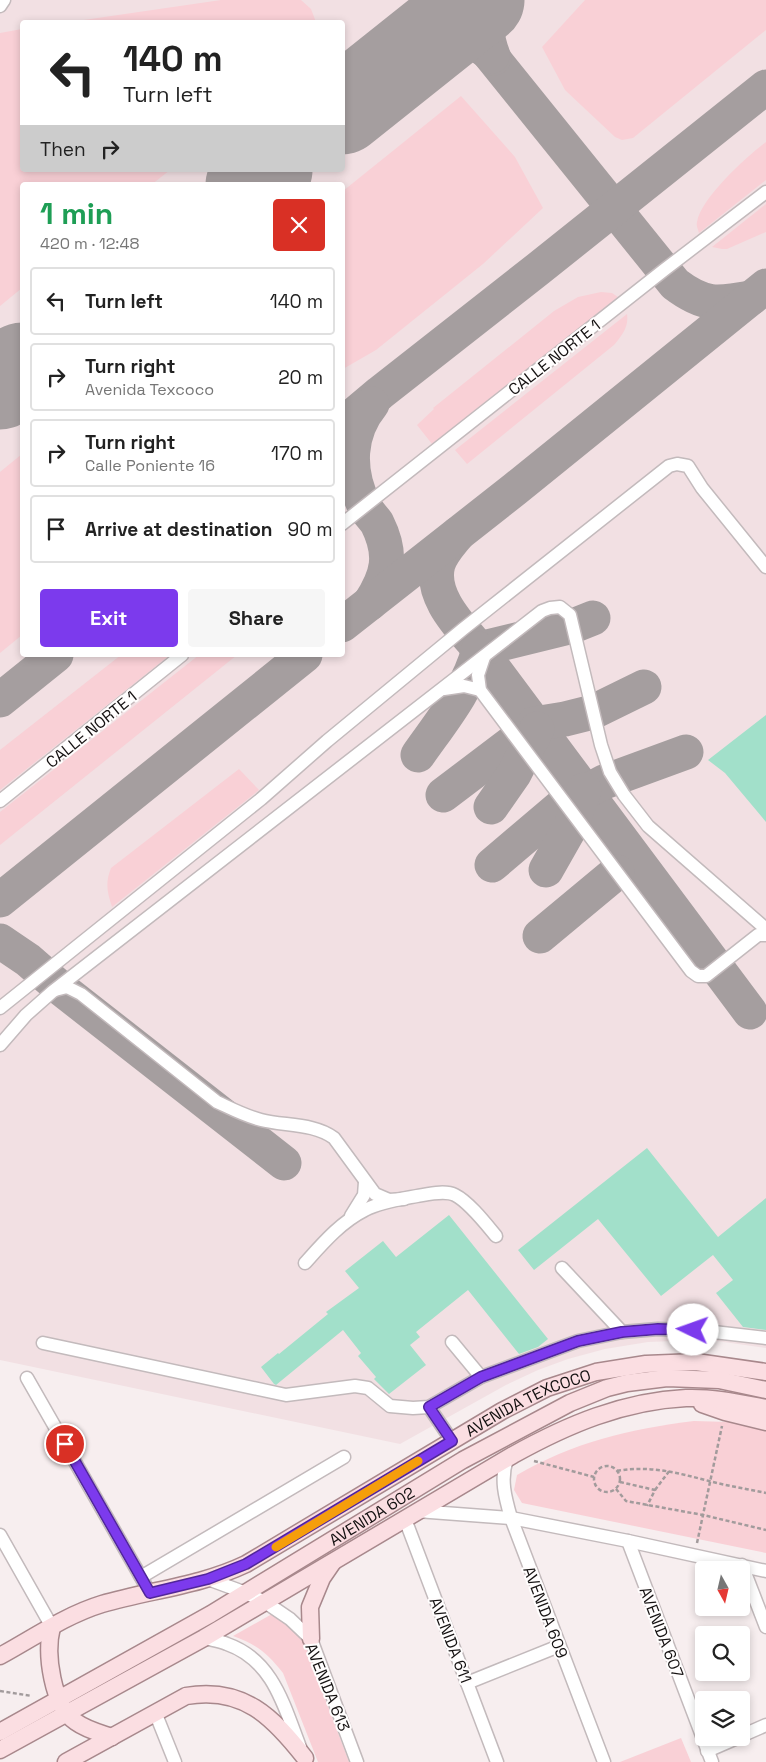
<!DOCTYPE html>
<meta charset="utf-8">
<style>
body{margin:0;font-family:"Space Grotesk",sans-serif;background:#f6f6f6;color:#222;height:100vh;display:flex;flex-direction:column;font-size:19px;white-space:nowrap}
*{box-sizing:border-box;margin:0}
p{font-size:16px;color:#767676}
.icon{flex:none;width:28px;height:28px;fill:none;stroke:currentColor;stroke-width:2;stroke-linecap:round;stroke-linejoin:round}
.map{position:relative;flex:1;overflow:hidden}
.panel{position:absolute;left:20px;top:182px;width:325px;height:475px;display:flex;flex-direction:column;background:#fff;border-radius:5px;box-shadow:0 2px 8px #0003}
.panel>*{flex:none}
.guide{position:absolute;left:20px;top:20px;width:325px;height:152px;border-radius:5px;box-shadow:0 2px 8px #0003;background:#fff;color:#222;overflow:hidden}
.needle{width:32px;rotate:172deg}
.controls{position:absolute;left:695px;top:1561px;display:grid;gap:10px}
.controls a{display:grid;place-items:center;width:55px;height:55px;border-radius:5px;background:#fff;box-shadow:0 2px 8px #0003;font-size:25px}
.pin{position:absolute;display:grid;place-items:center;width:42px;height:42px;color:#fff;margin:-21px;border:2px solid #fff;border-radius:50%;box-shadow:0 1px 5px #0007}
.me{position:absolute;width:55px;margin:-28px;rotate:273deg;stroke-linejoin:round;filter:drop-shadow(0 0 4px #0008)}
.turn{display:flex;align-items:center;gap:18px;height:105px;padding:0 20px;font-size:22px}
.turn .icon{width:65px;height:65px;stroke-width:2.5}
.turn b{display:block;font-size:35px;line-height:42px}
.then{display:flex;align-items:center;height:48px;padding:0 20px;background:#0003;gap:10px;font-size:19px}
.round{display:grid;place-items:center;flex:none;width:52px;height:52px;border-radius:5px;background:#f6f6f6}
.headline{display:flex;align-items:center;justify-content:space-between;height:85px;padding:0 20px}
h1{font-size:30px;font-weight:800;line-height:38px;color:#1e9e55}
.primary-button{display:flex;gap:10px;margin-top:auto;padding:10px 20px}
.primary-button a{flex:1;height:58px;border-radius:5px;background:#7c3aed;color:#fff;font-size:20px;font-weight:800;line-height:58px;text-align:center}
.primary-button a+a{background:#f6f6f6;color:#222}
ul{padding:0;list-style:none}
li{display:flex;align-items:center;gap:15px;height:68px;margin:0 10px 8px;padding:0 10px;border:2px solid #e0e0e0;border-radius:5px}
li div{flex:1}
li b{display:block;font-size:19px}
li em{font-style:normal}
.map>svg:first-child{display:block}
</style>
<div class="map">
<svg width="766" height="1762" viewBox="0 0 766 1762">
<rect width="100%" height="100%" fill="#f7eeef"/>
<path fill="#f2e0e3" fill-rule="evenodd" d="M0 0H766V1348L717 1341H674L648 1342 605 1349 568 1359 538 1370 506 1385 400 1444 0 1360ZM22 22H342V170H22ZM22 185H342V655H22Z"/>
<g fill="#f9d0d6">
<polygon points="221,0 301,0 311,9 316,22 70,22"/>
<polygon points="585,0 766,0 766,30 633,138 622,140 615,137 565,90 542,47"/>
<polygon points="22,29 22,170 170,170 151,185 22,185 22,288 0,306 0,33"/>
<polygon points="461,96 515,157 543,208 483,264 376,350 343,369 343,191"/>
<path d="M766 142V180L699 233C698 229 696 226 697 222 701 198 747 156 766 142Z"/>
<polygon points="766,204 766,232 727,249 722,249 712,247"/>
<polygon points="601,292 612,293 618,297 432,444 417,425 434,409 433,408 554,311 578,297"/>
<path d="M627 314C629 327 622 335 614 345L467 464 455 450Z"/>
<polygon points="22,454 22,635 0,653 0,472"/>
<polygon points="121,655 170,655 0,790 0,750"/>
<polygon points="199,655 237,655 0,845 0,812"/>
<path d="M239 769 259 790 112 907C107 892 105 883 111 868Z"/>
<path d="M694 1421 729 1422 766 1429V1553L522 1503 514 1490 517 1475C574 1442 629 1429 694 1421Z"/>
<path d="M272 1614 294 1628 303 1640 349 1762H318L283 1673C268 1654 256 1644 233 1636Z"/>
<polygon points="681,1738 691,1762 620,1762"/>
</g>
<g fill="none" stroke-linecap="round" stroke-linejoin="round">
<g stroke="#a59e9f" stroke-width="35">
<path d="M446 0 675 284C704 306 717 304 751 298"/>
<path d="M492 0C484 19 486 39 494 58"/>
<path d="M390 72C421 51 458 22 492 56"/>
<polyline points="270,185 279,170"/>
<polyline points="342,425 380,393 538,269 766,87"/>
<path d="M458 534C451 543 442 552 438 564 429 596 461 627 479 649L750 1012"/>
<path d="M370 603C388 575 393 555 377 523 373 517 367 512 364 505 347 471 348 433 372 404"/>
<polyline points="342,625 515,489 766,286"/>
<polyline points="479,649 573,626 593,618"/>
<polyline points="0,700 56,655"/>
<polyline points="534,724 565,719 593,712 644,687"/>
<path d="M418 755C441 722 469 689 479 649"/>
<polyline points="585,792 604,782 686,752"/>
<polyline points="443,795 517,739"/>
<polyline points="491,807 514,774 537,729"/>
<polyline points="492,865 565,803"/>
<polyline points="546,870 571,826 584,790"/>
<polyline points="0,900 305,655"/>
<polyline points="540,936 617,872"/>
<polyline points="0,941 28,960 59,987 284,1163"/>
</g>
<g stroke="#a59e9f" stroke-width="89">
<polyline points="342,110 480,0"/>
<polyline points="250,185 268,170"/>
<polyline points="0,385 22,367"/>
</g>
</g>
<g fill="#a2e0ca">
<polygon points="766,715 766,822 725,773 708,760"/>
<polygon points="647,1148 718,1237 766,1198 766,1330 743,1327 716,1293 733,1280 713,1255 661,1296 598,1219 534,1270 518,1250"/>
<polygon points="449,1215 548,1339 538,1347 519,1354 468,1290 416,1332 420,1337 410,1345 426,1365 389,1394 374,1379 376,1377 358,1356 361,1353 343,1330 276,1385 274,1384 261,1367 278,1353 279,1354 328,1314 326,1312 359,1288 345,1271 383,1241 396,1257"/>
</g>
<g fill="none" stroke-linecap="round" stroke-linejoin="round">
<g stroke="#c3babc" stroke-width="15">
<g id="minor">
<polyline points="0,6 4,0"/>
<polyline points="342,524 664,270 766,192"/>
<polyline points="484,657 478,675 480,690 691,971 698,976 706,976 758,935 766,935"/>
<polyline points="444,689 464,686 480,690"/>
<polyline points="0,801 182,655"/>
<path d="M55 990 67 987 81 994 217 1102C232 1109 245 1116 261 1120 284 1126 314 1123 334 1138L375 1194 389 1200 404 1199"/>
<polyline points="0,1008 261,799 327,741 463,629 669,466 677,464 688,466 702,488 766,567"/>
<polyline points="0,1045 26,1015 52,992 542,611 550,608 560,607 570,615 601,745 610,772 624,795 648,826 766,929"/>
<polyline points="351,1216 364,1195 365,1182"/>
<path d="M305 1263C323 1243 341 1222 365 1210 380 1202 401 1199 417 1196 429 1194 445 1190 455 1195 469 1202 486 1224 496 1236"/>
<polyline points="562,1268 622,1332"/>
<polyline points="452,1342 481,1377"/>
<polyline points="43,1343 286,1395 355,1386 368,1388 390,1406 413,1408 429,1407 481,1377 578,1341 622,1332 658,1329 705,1331 766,1338"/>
<polyline points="27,1378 150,1593"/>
<polyline points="429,1407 452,1441"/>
<path d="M507 1459C500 1479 505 1497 511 1518L604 1762"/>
<polyline points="417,1511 511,1518 628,1541 766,1571"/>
<polyline points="405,1519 497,1762"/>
<polyline points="0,1535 52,1627"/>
<polyline points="628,1541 712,1762"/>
<polyline points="742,1565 766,1627"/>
<polyline points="141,1577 344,1457"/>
<polyline points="208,1579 246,1593 265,1602 290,1619 311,1639 357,1762"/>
<path d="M204 1638C212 1640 220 1641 227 1644 273 1660 284 1706 300 1747"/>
<polyline points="467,1683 559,1646"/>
<polyline points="155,1712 175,1762"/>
<polyline points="741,1736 766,1725"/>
<polyline points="707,1751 737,1738"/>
</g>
</g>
<g stroke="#a8888c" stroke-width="19">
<g id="major">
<polyline points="702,1404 725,1412 766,1422"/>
<path d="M52 1627C45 1653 52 1706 76 1722 87 1730 100 1733 112 1737"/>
<polyline points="311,1639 310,1607 322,1578 333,1562"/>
<path id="s1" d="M0 1656C33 1638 66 1615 102 1604 150 1590 200 1586 246 1564L502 1411 547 1388 596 1372 646 1364 696 1362 766 1372"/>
<path id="s2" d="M0 1732 211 1614 463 1460 570 1403 607 1388 627 1383 667 1378 719 1380 766 1390"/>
<path d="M0 1750 204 1638 513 1455C567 1425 623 1401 686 1398 713 1397 740 1403 766 1408"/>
<path d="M66 1762 186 1696C243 1686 273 1717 305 1758"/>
</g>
</g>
<g stroke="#a29b9c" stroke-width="2.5" stroke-dasharray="4 2.5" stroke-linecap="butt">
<polyline points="534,1461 594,1477"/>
<circle cx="607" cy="1479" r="13"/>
<path d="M617 1471C650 1465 678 1473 709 1481 728 1486 747 1489 766 1493"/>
<polyline points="620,1482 655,1490 647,1506"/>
<polyline points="616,1489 626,1501 703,1515 766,1530"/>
<polyline points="655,1490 670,1470"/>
<polyline points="697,1543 722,1426"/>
<polyline points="0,1691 32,1696"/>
</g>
<use href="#minor" stroke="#fff" stroke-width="12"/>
<use href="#major" stroke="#fbdee2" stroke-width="16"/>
</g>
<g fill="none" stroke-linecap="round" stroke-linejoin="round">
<g stroke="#51269a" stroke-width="12">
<polyline id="route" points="65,1444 150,1593 208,1579 246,1564 452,1441 429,1407 481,1377 578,1341 622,1332 658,1329 693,1330"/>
</g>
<use href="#route" stroke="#7c3aed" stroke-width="9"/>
<polyline stroke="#f59e0b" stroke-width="9" points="276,1547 418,1461"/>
</g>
<g text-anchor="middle" stroke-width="4" stroke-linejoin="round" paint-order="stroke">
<g font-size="16" fill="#141111" stroke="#fffdfd">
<text transform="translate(554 357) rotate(-38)" y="6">CALLE NORTE 1</text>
<text transform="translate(91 729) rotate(-39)" y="6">CALLE NORTE 1</text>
<text dy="6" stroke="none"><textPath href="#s1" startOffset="590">AVENIDA TEXCOCO</textPath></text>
<text dy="6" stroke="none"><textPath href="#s2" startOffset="430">AVENIDA 602</textPath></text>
<text transform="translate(546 1612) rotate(69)" y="6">AVENIDA 609</text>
<text transform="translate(662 1632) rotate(69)" y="6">AVENIDA 607</text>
<text transform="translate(451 1640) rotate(69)" y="6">AVENIDA 611</text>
<text transform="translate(328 1687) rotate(68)" y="6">AVENIDA 613</text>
</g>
</g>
</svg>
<div class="controls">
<a><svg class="needle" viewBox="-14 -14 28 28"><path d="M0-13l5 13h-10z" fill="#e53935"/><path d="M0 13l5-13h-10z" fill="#767676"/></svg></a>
<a><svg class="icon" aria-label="search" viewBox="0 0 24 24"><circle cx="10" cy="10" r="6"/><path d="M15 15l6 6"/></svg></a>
<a><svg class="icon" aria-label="layers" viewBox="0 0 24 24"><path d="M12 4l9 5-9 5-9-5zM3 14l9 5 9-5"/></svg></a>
</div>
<div class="pin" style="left:65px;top:1444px;background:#d93025"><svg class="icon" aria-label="arrive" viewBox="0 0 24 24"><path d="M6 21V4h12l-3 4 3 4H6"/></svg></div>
<svg class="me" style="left:693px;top:1330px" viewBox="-20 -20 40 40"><circle r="19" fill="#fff"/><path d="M0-13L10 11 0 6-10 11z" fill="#7c3aed"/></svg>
<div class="guide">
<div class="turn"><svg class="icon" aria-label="left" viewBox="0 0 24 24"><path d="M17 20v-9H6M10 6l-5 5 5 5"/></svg><div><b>140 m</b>Turn left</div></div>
<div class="then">Then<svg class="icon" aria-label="right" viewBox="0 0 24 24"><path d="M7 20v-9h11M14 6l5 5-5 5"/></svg></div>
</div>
<section class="panel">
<div class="headline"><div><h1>1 min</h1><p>420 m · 12:48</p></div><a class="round" style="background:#d93025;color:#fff"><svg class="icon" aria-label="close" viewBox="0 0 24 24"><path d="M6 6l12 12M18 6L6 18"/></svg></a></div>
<ul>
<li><svg class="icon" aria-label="left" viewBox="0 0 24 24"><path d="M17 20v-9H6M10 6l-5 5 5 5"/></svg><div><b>Turn left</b></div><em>140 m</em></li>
<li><svg class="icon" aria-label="right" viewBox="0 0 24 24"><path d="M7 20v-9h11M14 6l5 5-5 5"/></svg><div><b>Turn right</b><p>Avenida Texcoco</p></div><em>20 m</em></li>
<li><svg class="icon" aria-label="right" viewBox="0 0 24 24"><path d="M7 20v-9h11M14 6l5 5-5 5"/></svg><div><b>Turn right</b><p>Calle Poniente 16</p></div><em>170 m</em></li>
<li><svg class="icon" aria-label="arrive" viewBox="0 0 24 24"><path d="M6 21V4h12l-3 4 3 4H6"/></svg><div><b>Arrive at destination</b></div><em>90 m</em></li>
</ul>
<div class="primary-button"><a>Exit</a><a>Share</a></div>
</section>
</div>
